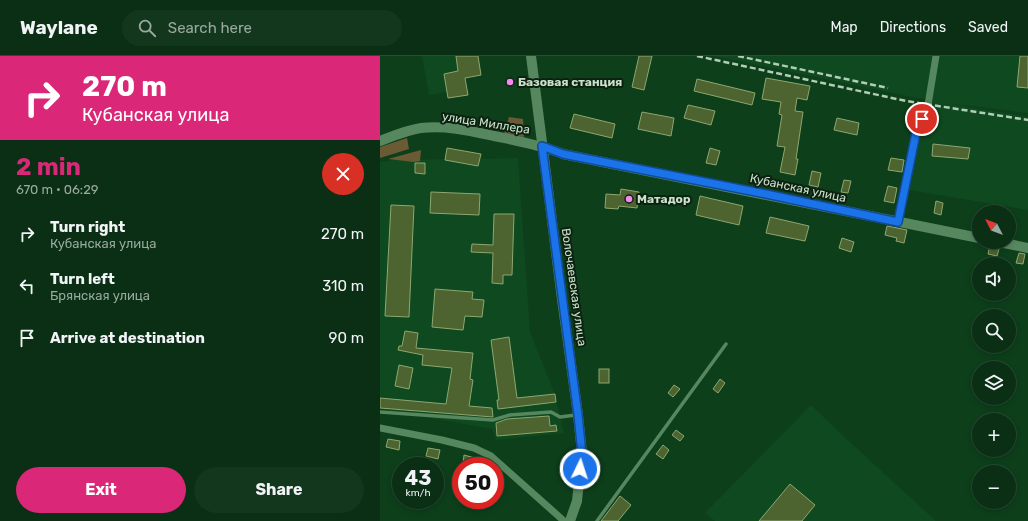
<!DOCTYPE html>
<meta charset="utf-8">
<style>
body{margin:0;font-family:Rubik,sans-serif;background:#13371d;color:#f1f3f6;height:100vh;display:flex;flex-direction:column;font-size:15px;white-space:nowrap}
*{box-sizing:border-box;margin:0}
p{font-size:13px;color:#99a9a0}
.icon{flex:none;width:22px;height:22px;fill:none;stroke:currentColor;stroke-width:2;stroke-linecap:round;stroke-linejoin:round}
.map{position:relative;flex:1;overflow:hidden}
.details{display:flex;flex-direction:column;background:#0a2f14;width:380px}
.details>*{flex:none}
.hud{background:#db2777;color:#fff;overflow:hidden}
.needle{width:26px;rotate:312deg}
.buttons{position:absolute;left:592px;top:149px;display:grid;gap:8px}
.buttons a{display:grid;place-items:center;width:44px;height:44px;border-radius:50%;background:#0a2f14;box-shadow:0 2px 6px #0003,0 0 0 1px #2a4a34;font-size:20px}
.speed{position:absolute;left:12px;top:401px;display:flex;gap:8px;font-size:20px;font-weight:700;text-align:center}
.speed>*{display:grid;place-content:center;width:52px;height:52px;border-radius:50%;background:#0a2f14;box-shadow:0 2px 6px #0003,0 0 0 1px #2a4a34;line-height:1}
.speed small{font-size:10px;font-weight:400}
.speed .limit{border:6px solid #d22;background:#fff;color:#111}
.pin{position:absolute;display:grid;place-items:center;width:34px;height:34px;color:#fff;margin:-17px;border:2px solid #fff;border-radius:50%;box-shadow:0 1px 4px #0007}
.me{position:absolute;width:44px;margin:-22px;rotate:4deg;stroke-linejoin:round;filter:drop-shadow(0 0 3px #0008)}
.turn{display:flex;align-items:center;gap:14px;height:84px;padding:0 16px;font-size:18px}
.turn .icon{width:52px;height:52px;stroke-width:2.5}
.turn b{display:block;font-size:28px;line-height:34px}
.round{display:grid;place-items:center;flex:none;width:42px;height:42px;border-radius:21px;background:#13371d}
.overview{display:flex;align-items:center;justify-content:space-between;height:68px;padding:0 16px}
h1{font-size:24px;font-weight:700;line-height:30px;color:#db2777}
.button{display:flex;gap:8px;margin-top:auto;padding:8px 16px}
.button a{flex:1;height:46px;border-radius:24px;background:#db2777;color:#fff;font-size:16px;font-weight:700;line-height:46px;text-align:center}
.button a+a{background:#13371d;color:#f1f3f6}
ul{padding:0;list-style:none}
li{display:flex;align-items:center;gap:12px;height:52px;padding:0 16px}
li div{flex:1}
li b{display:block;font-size:15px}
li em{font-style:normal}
header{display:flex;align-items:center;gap:24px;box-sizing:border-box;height:56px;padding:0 20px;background:#0a2f14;border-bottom:1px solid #2a4a34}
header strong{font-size:19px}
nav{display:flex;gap:22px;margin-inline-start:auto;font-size:14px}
.search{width:280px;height:36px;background:#13371d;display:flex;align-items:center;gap:10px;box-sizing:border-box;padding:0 14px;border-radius:22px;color:#99a9a0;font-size:15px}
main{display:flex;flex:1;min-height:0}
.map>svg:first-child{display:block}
</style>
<header>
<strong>Waylane</strong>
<div class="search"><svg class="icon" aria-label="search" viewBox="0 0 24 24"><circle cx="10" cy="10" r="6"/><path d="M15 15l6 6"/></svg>Search here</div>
<nav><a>Map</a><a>Directions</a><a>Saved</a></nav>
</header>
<main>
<section class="details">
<div class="hud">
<div class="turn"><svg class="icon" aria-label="right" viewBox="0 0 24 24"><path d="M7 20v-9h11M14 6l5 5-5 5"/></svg><div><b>270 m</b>Кубанская улица</div></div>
</div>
<div class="overview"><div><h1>2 min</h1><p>670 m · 06:29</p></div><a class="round" style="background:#d93025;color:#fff"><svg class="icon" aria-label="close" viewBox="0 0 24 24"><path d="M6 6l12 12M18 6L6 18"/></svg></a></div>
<ul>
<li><svg class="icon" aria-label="right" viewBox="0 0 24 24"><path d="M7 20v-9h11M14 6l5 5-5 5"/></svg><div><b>Turn right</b><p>Кубанская улица</p></div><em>270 m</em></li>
<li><svg class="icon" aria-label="left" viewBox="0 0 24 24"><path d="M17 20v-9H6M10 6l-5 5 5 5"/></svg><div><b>Turn left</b><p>Брянская улица</p></div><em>310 m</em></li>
<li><svg class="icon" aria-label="arrive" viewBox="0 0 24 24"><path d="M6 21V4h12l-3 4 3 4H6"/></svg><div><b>Arrive at destination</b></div><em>90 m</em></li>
</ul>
<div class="button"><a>Exit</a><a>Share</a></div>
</section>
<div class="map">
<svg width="648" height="465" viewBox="0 0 648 465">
<rect width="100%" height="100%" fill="#0d3f1b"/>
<g fill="#0e491f">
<polygon points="42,0 76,0 78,15 64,18 67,36 49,39"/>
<polygon points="334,0 648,0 648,57 566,47 648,61 648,154 529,134 547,44"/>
<polygon points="138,102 150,276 174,336 184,377 116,384 112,373 0,353 0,106 13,104"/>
<polygon points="431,349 459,376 556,465 335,465 325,457"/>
</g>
<g fill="#6b5b35">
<polygon points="129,61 143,63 144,81 124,78"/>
<polygon points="27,82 29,93 0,102 0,91"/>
<polygon points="41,94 40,105 34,106 8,103"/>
</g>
<g fill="#4d6330" stroke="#8ea770">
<polygon points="76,0 98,0 101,19 85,22 88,39 68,42 64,18 78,15"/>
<polygon points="259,0 272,0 264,34 252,31"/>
<polygon points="640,0 648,0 648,32 637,31"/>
<polygon points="386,22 430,30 427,44 417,42 415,55 423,56 416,103 418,103 415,119 400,116 405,91 397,90 402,59 399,58 401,46 382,43"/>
<polygon points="317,23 375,37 372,49 314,35"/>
<polygon points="308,49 335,55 331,69 304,62"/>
<polygon points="262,56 294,62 291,80 258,73"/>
<polygon points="194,58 235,68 232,82 190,72"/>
<polygon points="457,62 479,67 477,79 454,74"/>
<polygon points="553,88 590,92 588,103 552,100"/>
<polygon points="67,92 101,98 98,110 65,104"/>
<polygon points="330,92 340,95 336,109 326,107"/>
<polygon points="511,102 524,104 522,116 508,114"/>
<polygon points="35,107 45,107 45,118 35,117"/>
<polygon points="432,115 441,117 438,131 429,129"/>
<polygon points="464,124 471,125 468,137 461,136"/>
<polygon points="508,130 517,132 514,147 504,145"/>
<polygon points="241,133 259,136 257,152 239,150 238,153 225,152 226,138 240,139"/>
<polygon points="51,136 100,138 99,159 50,157"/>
<polygon points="320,140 363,150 359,169 316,159"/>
<polygon points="556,145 563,147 561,159 554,157"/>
<polygon points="11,149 34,150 29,261 5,260"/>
<polygon points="114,158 134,158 132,219 123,219 123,228 112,227 113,197 91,196 92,188 113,189"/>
<polygon points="390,161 429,170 425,185 386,177"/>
<polygon points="507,170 527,174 524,187 516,185 517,182 505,179"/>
<polygon points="462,182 474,186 471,196 459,192"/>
<polygon points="610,189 619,193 617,200 608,198"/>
<polygon points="639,197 645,198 643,208 636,207"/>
<polygon points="55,233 93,236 92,243 104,244 102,261 85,260 83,274 52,271"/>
<polygon points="25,275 38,277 36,292 93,297 90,323 93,324 89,350 112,352 113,361 0,352 0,342 66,348 72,312 42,309 43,299 18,294 19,290 22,290"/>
<polygon points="129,281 137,342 175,338 176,346 118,353 117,344 119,344 111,284"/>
<polygon points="19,309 33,312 29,333 15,330"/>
<rect x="219" y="313" width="10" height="14"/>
<polygon points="340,323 345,327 338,337 333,333"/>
<polygon points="294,329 300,333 293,341 288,337"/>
<polygon points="169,360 170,370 176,369 177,375 117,380 116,367 127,363"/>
<polygon points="296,374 304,380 300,385 292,379"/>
<polygon points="8,383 20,385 19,394 6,391"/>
<polygon points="283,389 289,394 283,403 276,398"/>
<polygon points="48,392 60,394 58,403 46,400"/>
<polygon points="84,399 95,402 94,409 83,407"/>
<polygon points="410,428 435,449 422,465 379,465"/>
<polygon points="240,440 251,449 238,465 221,465"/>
</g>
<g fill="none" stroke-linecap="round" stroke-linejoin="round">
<g stroke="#57875f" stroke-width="3.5">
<polyline points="0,356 113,364 130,359 171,356 180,361 196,359"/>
<polyline points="217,465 346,288"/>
</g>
<g stroke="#57875f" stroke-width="7">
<polyline points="518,166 536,77 548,49 556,0"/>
<polyline points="0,372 62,384 94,392 111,400 184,465"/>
</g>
<g stroke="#57875f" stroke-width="10">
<polyline points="151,0 182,243 198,359 202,397 197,445 190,465"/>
<path d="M0 85C13 80 27 74 41 72 66 69 91 75 114 80 138 85 161 89 183 98L599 182"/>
<polyline points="619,186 648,192"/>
</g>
<g stroke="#b1cdb5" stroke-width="2.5" stroke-dasharray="6 3" stroke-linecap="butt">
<polyline points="317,0 526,45 648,64"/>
<polyline points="358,0 508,32"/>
</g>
</g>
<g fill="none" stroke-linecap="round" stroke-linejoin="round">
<g stroke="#114b97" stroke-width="10">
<polyline id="route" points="200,413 202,398 198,359 162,90 183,98 386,138 518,166 536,77 542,63"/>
</g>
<use href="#route" stroke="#1a73e8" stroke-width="7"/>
</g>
<g fill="#f489f0" stroke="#0d2111" stroke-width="1.5">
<circle cx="130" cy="26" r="4"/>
<circle cx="249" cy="143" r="4"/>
</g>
<g text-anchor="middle" stroke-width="4" stroke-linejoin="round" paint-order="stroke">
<g font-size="12" font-weight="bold" fill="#c8e1ca" stroke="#0d2111" text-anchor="start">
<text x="138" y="30">Базовая станция</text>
<text x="257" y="147">Матадор</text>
</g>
<g font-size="12" fill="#c8e1ca" stroke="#0d2111">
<text transform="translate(106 67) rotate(9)" y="4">улица Миллера</text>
<text transform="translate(418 132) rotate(12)" y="4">Кубанская улица</text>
<text transform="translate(194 231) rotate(82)" y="4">Волочаевская улица</text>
</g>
</g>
</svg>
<div class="buttons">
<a><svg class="needle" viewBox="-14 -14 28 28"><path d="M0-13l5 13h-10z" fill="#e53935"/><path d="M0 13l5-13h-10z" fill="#99a9a0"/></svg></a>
<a><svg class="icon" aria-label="sound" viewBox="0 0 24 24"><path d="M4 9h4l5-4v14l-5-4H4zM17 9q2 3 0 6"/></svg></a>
<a><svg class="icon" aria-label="search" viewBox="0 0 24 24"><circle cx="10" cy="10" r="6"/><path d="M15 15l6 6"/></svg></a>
<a><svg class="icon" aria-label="layers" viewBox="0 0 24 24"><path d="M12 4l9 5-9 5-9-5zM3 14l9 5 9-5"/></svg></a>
<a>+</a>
<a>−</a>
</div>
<div class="speed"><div>43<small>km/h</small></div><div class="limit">50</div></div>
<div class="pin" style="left:542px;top:63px;background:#d93025"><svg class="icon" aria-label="arrive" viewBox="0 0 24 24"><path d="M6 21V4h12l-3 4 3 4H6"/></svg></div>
<svg class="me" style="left:200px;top:413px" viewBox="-20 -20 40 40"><circle r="17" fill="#1a73e8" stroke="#fff" stroke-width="3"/><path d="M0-11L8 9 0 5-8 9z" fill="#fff"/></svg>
</div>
</main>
